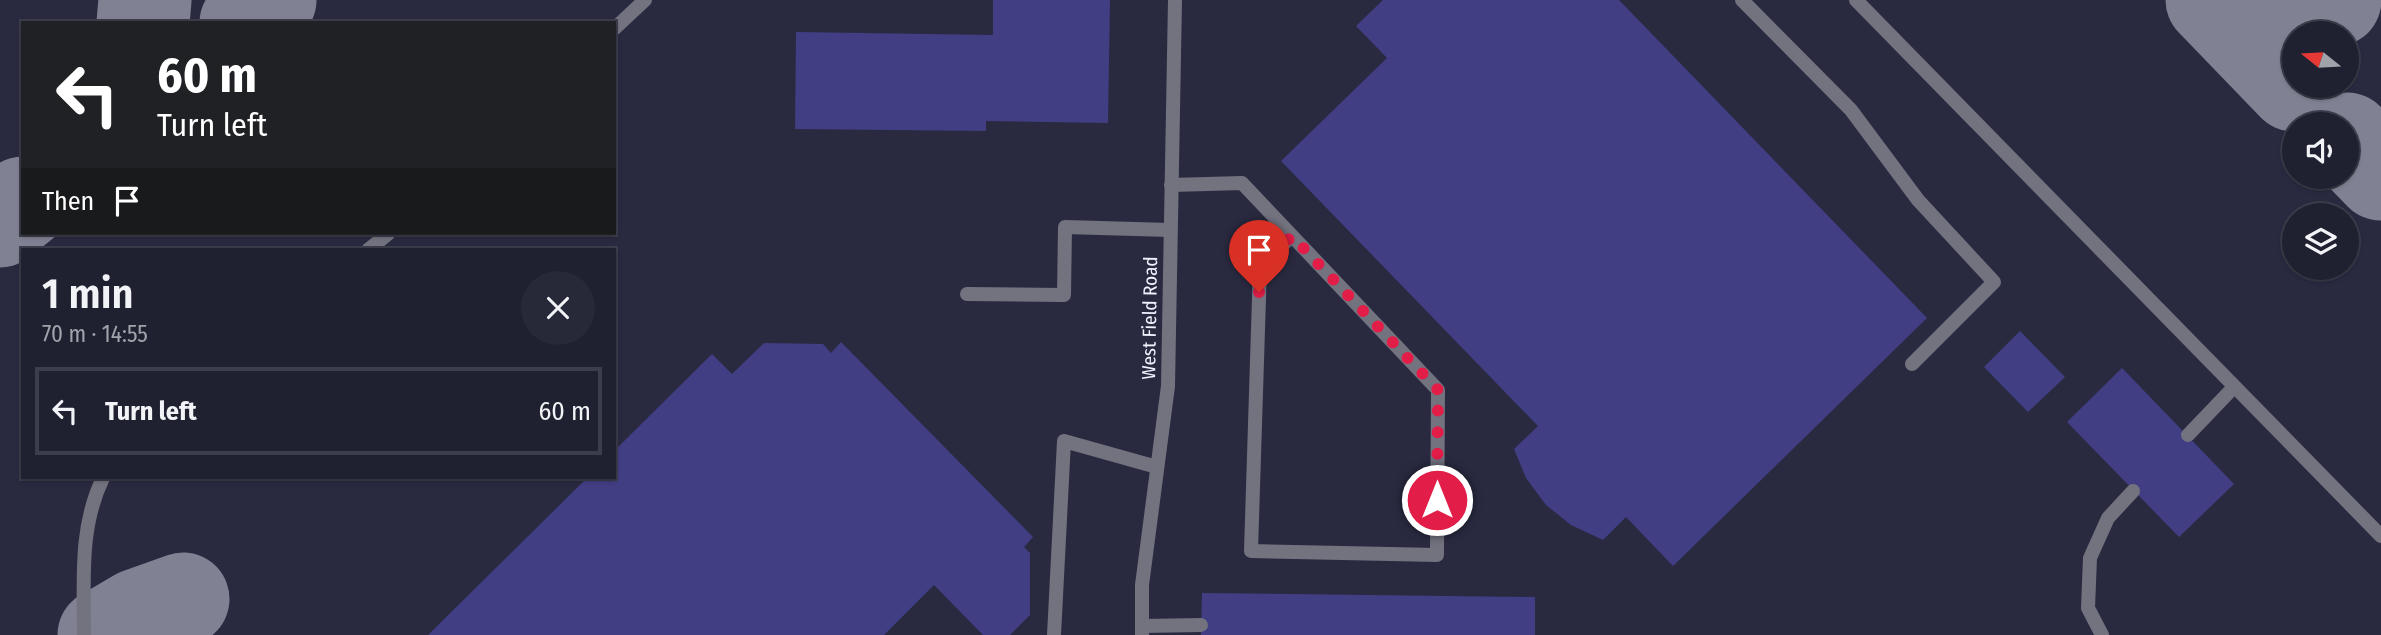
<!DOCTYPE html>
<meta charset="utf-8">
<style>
body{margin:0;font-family:"Fira Sans Condensed",sans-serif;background:#272838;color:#f1f3f6;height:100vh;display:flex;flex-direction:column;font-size:26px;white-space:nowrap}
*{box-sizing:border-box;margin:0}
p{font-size:23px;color:#a1a3ab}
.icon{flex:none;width:38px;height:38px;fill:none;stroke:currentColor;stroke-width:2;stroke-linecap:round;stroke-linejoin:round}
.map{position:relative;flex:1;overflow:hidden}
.panel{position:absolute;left:21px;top:248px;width:595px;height:231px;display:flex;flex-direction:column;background:#1f2030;border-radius:0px;box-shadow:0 2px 5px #0004,0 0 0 2px #3c3e4c}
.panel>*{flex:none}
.top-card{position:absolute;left:21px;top:21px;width:595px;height:214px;border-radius:0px;box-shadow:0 2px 5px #0004,0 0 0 2px #3c3e4c;background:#202124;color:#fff;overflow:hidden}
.needle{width:46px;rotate:288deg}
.controls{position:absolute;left:2282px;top:21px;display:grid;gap:14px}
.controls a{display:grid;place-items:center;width:77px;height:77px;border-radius:50%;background:#1f2030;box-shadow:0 2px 5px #0004,0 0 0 2px #3c3e4c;font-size:35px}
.pin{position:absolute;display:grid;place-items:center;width:60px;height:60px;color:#fff;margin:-72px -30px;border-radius:50% 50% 50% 0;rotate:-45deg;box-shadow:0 0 7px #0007}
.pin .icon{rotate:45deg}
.me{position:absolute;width:77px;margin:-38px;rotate:0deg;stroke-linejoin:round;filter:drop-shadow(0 0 5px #0008)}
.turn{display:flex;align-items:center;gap:24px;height:147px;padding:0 21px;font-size:32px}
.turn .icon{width:91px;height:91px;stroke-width:2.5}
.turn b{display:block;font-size:49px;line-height:60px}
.then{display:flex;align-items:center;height:66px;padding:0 21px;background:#0003;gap:14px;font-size:26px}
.round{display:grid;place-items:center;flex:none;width:74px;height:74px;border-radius:37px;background:#272838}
.overview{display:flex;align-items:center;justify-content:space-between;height:119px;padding:0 21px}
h1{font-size:42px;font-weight:600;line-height:52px}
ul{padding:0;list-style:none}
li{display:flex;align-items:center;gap:21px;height:88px;margin:0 14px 10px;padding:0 7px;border:4px solid #3c3e4c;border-radius:0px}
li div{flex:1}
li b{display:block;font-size:26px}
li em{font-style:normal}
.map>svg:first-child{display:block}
</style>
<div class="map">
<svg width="2381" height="635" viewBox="0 0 2381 635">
<rect width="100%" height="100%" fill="#292a40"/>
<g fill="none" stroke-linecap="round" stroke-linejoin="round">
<g stroke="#808293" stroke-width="93">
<polyline points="2212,0 2294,85"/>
<polyline points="2262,0 2316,4 2335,0"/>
<polyline points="143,23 145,0"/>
<polyline points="246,23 270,0"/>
<polyline points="2347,139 2381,174"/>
<polyline points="0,221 23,203"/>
<polyline points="104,635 138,615 183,599"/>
</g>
</g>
<g fill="#413e84">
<polygon points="993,0 1110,0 1108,123 986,121 986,131 795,129 796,32 993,35"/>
<polygon points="1383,0 1619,0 1927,318 1673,566 1626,517 1603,540 1571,525 1546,505 1526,478 1514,449 1538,426 1281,161 1387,58 1356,26"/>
<polygon points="2020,331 2065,377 2028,412 1984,367"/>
<polygon points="841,342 1033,537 1024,547 1030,553 1030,615 1010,635 983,635 934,585 884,635 428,635 587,478 614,478 614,451 712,354 732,374 764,343 823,344 831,353"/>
<polygon points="2122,368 2234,484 2179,537 2067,422"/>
<polygon points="1202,593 1535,597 1535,635 1201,635"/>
</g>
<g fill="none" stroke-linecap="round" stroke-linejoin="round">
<g stroke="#72737f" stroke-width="14">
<polyline points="1742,0 1851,110 1918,200 1994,282 1912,364"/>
<polyline points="1856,0 2381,536"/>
<polyline points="614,29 645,0"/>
<polyline points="1171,185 1242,183 1438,390 1437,555 1251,551 1260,266 1292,236"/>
<polyline points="368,250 389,233"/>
<polyline points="967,294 1064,295 1065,227 1170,230"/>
<polyline points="2188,435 2233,388"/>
<polyline points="1142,626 1201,625"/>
<path d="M84 635C84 581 79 527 103 478"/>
<polyline points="1054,635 1064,441 1157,467"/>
<polyline points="2102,635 2088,608 2090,558 2108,518 2133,491"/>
</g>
<polyline stroke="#72737f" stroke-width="14" points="1142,635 1142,585 1168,386 1175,0"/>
</g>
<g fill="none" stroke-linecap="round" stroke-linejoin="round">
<polyline stroke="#e11d48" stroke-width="12" stroke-dasharray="0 21.6" points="1259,292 1260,267 1292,236 1438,390 1437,500"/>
</g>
<g text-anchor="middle" stroke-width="7" stroke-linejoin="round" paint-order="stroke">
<g font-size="19" fill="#f1f2fe" stroke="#292a40">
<text transform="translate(1149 318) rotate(-89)" y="7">West Field Road</text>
</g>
</g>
</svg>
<div class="controls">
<a><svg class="needle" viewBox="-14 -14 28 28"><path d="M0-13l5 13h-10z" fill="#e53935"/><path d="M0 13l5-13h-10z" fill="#a1a3ab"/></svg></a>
<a><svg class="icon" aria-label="sound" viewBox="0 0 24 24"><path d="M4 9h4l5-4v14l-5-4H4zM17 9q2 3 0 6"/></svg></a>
<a><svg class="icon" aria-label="layers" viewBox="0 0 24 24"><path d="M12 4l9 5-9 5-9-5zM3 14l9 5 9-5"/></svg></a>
</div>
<div class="pin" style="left:1259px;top:292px;background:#d93025"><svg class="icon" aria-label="arrive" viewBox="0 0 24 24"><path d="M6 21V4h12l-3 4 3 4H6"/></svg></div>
<svg class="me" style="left:1437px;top:500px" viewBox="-20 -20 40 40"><circle r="17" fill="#e11d48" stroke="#fff" stroke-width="3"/><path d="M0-11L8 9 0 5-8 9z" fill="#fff"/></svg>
<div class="top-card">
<div class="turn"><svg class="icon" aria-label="left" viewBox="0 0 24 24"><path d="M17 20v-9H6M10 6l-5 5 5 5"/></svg><div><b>60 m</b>Turn left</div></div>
<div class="then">Then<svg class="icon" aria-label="arrive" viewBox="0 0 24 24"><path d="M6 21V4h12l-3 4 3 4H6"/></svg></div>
</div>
<section class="panel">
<div class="overview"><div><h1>1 min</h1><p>70 m · 14:55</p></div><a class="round"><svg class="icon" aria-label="close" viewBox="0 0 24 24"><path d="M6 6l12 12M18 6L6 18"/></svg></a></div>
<ul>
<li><svg class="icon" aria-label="left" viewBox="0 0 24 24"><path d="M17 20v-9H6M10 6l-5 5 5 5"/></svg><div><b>Turn left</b></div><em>60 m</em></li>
</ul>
</section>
</div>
